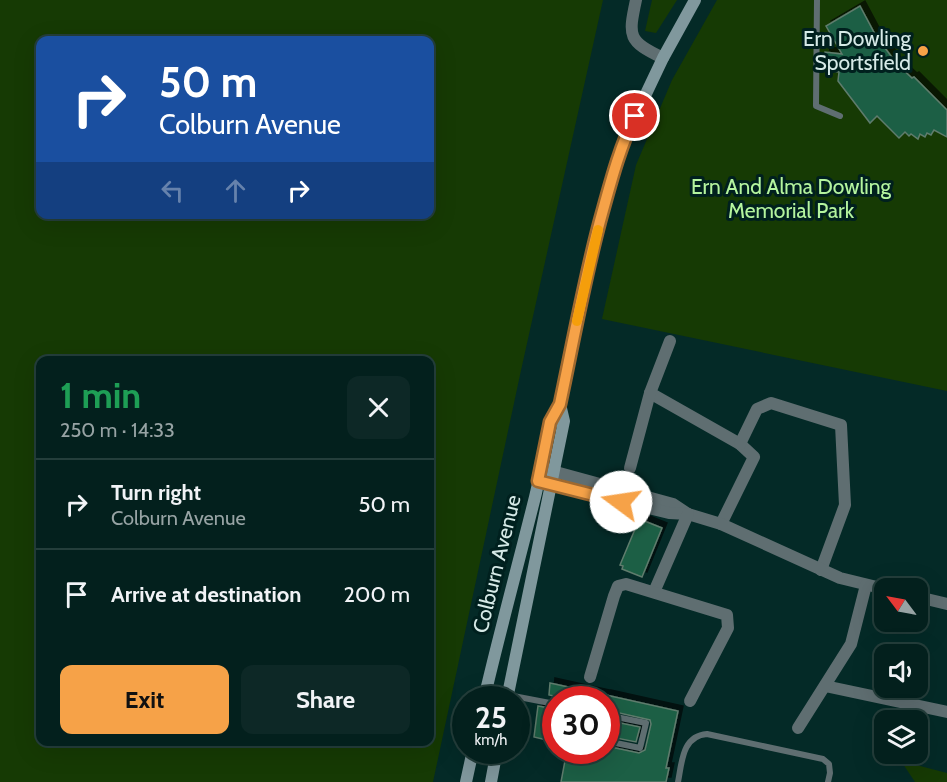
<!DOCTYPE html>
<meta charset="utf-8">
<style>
body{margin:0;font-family:Cabin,sans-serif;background:#0d2826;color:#f1f3f6;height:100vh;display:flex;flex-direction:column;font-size:22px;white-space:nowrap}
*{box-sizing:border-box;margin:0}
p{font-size:20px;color:#97a3a4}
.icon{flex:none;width:33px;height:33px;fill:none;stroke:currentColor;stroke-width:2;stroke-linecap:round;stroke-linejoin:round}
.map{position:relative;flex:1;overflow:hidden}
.sheet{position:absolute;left:36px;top:356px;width:398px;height:390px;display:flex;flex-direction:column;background:#03201d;border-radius:12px;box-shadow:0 6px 24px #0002,0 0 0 2px #243e3b}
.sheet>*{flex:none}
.banner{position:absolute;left:36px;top:36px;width:398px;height:183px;border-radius:12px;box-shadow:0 6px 24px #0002,0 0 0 2px #243e3b;background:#1a4fa0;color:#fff;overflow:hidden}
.needle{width:39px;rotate:302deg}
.fabs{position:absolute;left:874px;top:578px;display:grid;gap:12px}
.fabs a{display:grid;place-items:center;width:54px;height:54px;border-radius:12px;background:#03201d;box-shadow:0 6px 24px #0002,0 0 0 2px #243e3b;font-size:30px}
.speed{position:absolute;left:452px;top:686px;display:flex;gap:12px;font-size:30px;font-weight:700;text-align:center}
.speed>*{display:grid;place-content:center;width:78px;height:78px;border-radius:50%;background:#03201d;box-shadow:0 6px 24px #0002,0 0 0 2px #243e3b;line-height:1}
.speed small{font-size:15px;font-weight:400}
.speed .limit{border:9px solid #d22;background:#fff;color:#111}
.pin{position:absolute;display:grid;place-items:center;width:51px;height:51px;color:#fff;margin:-26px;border:3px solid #fff;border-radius:50%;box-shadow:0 2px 6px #0007}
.me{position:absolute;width:66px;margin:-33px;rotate:284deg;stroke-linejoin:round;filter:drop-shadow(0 0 4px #0008)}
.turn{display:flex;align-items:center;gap:21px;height:126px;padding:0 24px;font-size:27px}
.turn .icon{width:78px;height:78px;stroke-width:2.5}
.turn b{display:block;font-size:42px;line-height:51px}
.lanes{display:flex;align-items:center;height:57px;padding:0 24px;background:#0003;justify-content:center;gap:30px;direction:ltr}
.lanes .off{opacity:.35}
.round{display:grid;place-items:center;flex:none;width:63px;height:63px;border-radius:12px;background:#0d2826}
.headline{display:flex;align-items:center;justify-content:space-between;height:102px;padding:0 24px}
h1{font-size:36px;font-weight:700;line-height:45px;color:#1e9e55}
.primary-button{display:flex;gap:12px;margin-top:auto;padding:12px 24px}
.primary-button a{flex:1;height:69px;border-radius:12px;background:#f6a248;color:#111;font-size:24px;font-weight:700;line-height:69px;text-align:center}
.primary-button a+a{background:#0d2826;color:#f1f3f6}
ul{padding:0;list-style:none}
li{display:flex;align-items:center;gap:18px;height:90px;padding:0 24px;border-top:2px solid #243e3b}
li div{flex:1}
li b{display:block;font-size:22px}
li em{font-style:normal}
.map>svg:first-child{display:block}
</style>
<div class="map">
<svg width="947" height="782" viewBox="0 0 947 782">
<defs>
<filter id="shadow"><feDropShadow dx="5" dy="-5" stdDeviation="0" flood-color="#0009"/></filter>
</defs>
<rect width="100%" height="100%" fill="#042a27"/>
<g fill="#163a04" fill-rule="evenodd">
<path d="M0 0H603L520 375 433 782H0ZM40 40H429V214H40ZM40 360H429V741H40Z"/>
<polygon points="652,0 677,0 656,33 645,31"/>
<polygon points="717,0 947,0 947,391 602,319 636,165 672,80"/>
<polygon points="901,761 947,773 947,782 915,782"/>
</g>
<g fill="#1c5f44" stroke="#5f7c6d" stroke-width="1.5" filter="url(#shadow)">
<polygon points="860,6 876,36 897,64 912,78 914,77 947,110 947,137 934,130 931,135 927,133 925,137 920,134 918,139 911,134 909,136 905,132 899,138 877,116 870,123 838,81 839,72 823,70 825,52 842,54 826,26"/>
<polygon points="642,520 662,528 642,577 622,569 623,566 620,565 638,522 641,524"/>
<polygon points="550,683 605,695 605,699 567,699 549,695"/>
<polygon points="606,695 678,711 666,768 669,768 666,782 561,782 567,750 606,750 606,746 639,753 645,750 651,724 650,720 606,710"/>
<polygon points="538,706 555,709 555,742 534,737"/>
<polygon points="606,720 640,727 636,742 606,736"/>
</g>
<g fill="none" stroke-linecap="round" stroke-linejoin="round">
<g stroke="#5f6e71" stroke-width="6">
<polyline points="817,0 816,106 840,116"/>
<polyline points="508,695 555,704"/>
<polyline points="606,715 646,723 640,748 606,741"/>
<path d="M678 782C682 762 682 736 707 734L823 759 829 764 830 773 828 782"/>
</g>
<g stroke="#5f6e71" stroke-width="12">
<path d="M636 0C628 37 628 41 663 58"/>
<polyline points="650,393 740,444 754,457 721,524"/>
<polyline points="740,444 757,409 771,403 841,425 845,505 821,570"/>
<polyline points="541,468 673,504 688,514 721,524 840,578 885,589"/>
<polyline points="630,468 650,393 670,341"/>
<polyline points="538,481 669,513 688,514"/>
<polyline points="654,592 688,514"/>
<polyline points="918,597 947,604"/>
<polyline points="590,677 614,596 618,586 626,584 727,615 728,628 690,701"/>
<polyline points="825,686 947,712"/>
<polyline points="798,728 851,644 866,585"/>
</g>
<g stroke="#80989d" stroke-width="12">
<path d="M484 699C500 631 518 565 535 497 543 466 544 433 560 404L587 271 606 198 626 136 663 58 695 0"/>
<polyline points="507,699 564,421 560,404"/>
<polyline points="466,782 473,750"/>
<polyline points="491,782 497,750"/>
</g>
</g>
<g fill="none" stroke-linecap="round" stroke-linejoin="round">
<g stroke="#a0692f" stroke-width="15">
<path id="route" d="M621 502 538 481 550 422 560 404C573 343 584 281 600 221 610 185 619 149 635 116"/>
</g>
<use href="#route" stroke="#f6a248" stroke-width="10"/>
<polyline stroke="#f59e0b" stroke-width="10" points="577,321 598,230"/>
</g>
<circle fill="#f6a248" stroke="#00201e" stroke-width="2" cx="923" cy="51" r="6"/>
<g text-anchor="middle" stroke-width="6" stroke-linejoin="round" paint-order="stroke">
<g font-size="21" fill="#d6eae7" stroke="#00201e" text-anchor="end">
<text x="911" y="46">Ern Dowling<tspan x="911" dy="24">Sportsfield</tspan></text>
</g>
<g font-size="21" fill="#b4f49e" stroke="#00201e">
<text x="791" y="194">Ern And Alma Dowling<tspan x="791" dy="24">Memorial Park</tspan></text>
</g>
<g font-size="21" fill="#d6eae7" stroke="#00201e">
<text transform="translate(497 564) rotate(-76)" y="7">Colburn Avenue</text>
</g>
</g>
</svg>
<div class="fabs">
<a><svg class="needle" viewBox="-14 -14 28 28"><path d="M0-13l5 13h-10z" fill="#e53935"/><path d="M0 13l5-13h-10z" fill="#97a3a4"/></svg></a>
<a><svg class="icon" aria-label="sound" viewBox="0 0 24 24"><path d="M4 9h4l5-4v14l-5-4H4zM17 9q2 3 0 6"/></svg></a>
<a><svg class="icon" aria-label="layers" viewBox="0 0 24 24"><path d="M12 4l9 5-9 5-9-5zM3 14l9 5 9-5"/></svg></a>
</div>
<div class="speed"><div>25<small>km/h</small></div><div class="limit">30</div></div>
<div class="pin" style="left:635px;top:116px;background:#d93025"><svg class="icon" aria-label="arrive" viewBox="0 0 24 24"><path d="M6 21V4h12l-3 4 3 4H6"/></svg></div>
<svg class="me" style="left:621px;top:502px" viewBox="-20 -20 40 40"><circle r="19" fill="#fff"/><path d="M0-13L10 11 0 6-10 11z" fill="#f6a248"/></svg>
<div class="banner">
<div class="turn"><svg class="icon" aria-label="right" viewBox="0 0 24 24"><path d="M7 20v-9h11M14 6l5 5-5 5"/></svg><div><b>50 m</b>Colburn Avenue</div></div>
<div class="lanes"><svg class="icon off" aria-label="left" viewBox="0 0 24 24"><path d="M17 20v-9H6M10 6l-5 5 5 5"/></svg><svg class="icon off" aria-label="ahead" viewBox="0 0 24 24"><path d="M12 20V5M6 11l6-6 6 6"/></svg><svg class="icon" aria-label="right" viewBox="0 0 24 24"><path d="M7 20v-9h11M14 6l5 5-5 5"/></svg></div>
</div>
<section class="sheet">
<div class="headline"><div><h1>1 min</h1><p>250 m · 14:33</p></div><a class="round"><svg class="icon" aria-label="close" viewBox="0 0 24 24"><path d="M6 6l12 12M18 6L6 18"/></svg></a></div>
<ul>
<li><svg class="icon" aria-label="right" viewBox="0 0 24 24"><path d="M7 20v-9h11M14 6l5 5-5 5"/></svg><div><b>Turn right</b><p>Colburn Avenue</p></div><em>50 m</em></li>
<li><svg class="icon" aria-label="arrive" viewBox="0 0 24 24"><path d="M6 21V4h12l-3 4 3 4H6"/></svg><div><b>Arrive at destination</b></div><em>200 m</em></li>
</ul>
<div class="primary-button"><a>Exit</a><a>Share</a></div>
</section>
</div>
